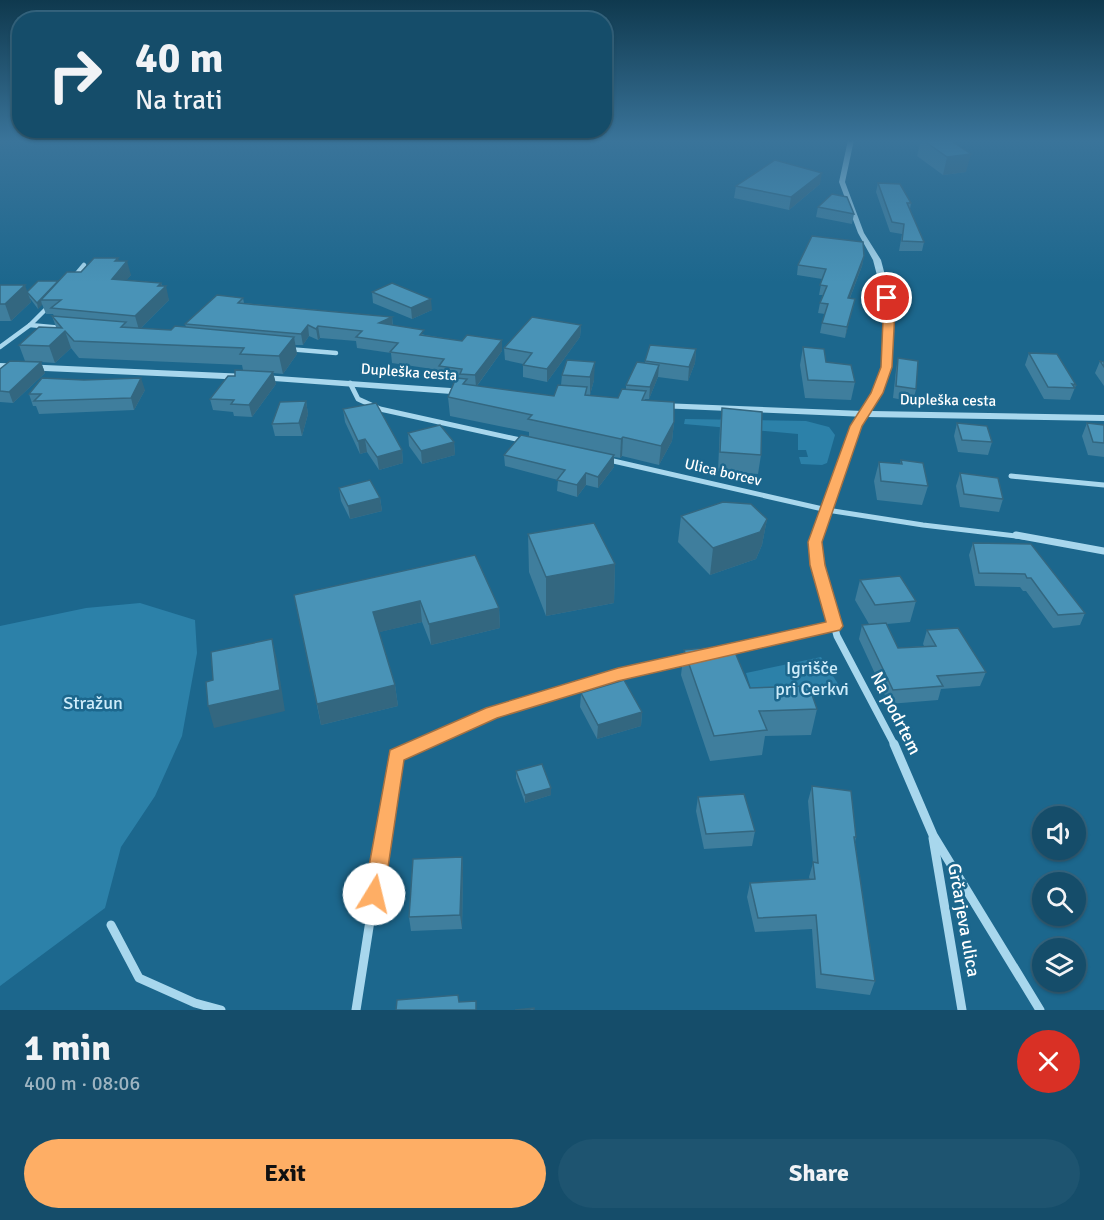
<!DOCTYPE html>
<meta charset="utf-8">
<style>
body{margin:0;font-family:Signika,sans-serif;background:#1e5470;color:#f1f3f6;height:100vh;display:flex;flex-direction:column;font-size:22px;white-space:nowrap}
*{box-sizing:border-box;margin:0}
p{font-size:20px;color:#9db4c1}
.icon{flex:none;width:33px;height:33px;fill:none;stroke:currentColor;stroke-width:2;stroke-linecap:round;stroke-linejoin:round}
.map{position:relative;height:1010px;overflow:hidden}
.drawer{display:flex;flex-direction:column;background:#154d6a;flex:1}
.drawer>*{flex:none}
.top-card{position:absolute;left:12px;top:12px;width:600px;height:126px;border-radius:24px;box-shadow:0 2px 4px #0004,0 0 0 2px #34647e;background:#154d6a;color:#f1f3f6;overflow:hidden}
.fabs{position:absolute;left:1032px;top:806px;display:grid;gap:12px}
.fabs a{display:grid;place-items:center;width:54px;height:54px;border-radius:50%;background:#154d6a;box-shadow:0 2px 4px #0004,0 0 0 2px #34647e;font-size:30px}
.pin{position:absolute;display:grid;place-items:center;width:51px;height:51px;color:#fff;margin:-26px;border:3px solid #fff;border-radius:50%;box-shadow:0 2px 6px #0007}
.me{position:absolute;width:66px;margin:-33px;rotate:9deg;stroke-linejoin:round;filter:drop-shadow(0 0 4px #0008)}
.turn{display:flex;align-items:center;gap:21px;height:126px;padding:0 24px;font-size:27px}
.turn .icon{width:78px;height:78px;stroke-width:2.5}
.turn b{display:block;font-size:42px;line-height:51px}
.round{display:grid;place-items:center;flex:none;width:63px;height:63px;border-radius:32px;background:#1e5470}
.head{display:flex;align-items:center;justify-content:space-between;height:102px;padding:0 24px}
h1{font-size:36px;font-weight:800;line-height:45px}
.cta{display:flex;gap:12px;margin-top:auto;padding:12px 24px}
.cta a{flex:1;height:69px;border-radius:36px;background:#feae65;color:#111;font-size:24px;font-weight:800;line-height:69px;text-align:center}
.cta a+a{background:#1e5470;color:#f1f3f6}
.map>svg:first-child{display:block}
</style>
<div class="map">
<svg width="1104" height="1010" viewBox="0 0 1104 1010">
<rect width="100%" height="100%" fill="#1c678d"/>
<g fill="#2c81a9">
<polygon points="685,419 806,421 829,427 835,435 827,463 822,465 801,464 799,457 808,457 806,450 798,450 798,434 684,424"/>
<polygon points="140,603 195,620 197,653 182,736 155,796 121,847 105,908 0,986 0,626 86,608"/>
<polygon points="821,657 845,695 755,701 746,673"/>
</g>
<g fill="none" stroke-linecap="round" stroke-linejoin="round">
<g stroke="#a8d7ed" stroke-width="4.5">
<polyline points="74,277 84,265"/>
<polyline points="30,325 62,328"/>
<polyline points="0,347 30,325 50,305"/>
<polyline points="288,349 336,353"/>
</g>
<g stroke="#a8d7ed" stroke-width="5">
<polyline points="350,383 358,399 380,409 525,441"/>
<polyline points="609,460 827,510 923,525 1024,537"/>
<polyline points="1011,476 1104,485"/>
<polyline points="817,537 856,426 866,414"/>
</g>
<g stroke="#a8d7ed" stroke-width="7">
<polyline points="817,535 815,542 818,565 837,636 895,746"/>
<polyline points="1016,535 1104,551"/>
<polyline points="727,649 835,626"/>
<polyline points="418,746 492,713 617,674 688,658"/>
</g>
<g stroke="#a8d7ed" stroke-width="9">
<polyline points="894,744 933,835 1040,1010"/>
<polyline points="933,838 962,1010"/>
<polyline points="111,925 139,978 195,1003 221,1010"/>
<polyline points="356,1010 396,755 421,744"/>
</g>
<g fill="#a8d7ed" fill-rule="evenodd">
<polygon points="848,140 854,140 845,182 864,233 881,260 894,310 891,367 872,411 1104,415 1104,421 866,417 658,408 656,406 658,404 661,403 863,411 883,367 886,310 873,260 858,233 839,182"/>
<polygon points="0,363 247,374 251,377 247,380 0,369"/>
<polygon points="263,375 465,389 469,392 465,395 260,380 259,378"/>
</g>
</g>
<g fill="#3f7e9d">
<polygon points="921,140 950,140 966,172 943,175 917,156"/>
<polygon points="878,183 911,203 910,209 924,242 922,251 899,251 902,234 890,232 876,192"/>
<polygon points="820,184 789,210 734,198 736,186"/>
<polygon points="818,207 854,214 852,224 816,217"/>
<polygon points="864,256 862,266 850,298 855,299 845,338 820,333 822,323 825,314 818,313 820,303 823,295 819,295 822,279 797,275 798,265"/>
<polygon points="118,258 118,261 131,275 126,280 161,283 169,300 141,328 171,330 186,327 185,324 243,298 244,303 392,317 393,325 425,335 462,341 502,340 502,351 477,386 554,396 561,385 562,375 567,360 594,380 590,395 587,395 618,398 626,390 626,385 645,363 645,361 696,349 695,363 688,381 658,377 649,399 645,399 645,400 674,422 672,441 659,465 622,456 620,458 614,457 614,467 598,488 586,485 577,497 557,491 558,480 505,466 504,455 529,436 529,432 450,416 448,397 455,380 440,377 439,370 392,363 391,353 357,348 356,341 320,338 318,340 309,336 303,345 295,345 297,354 283,374 273,373 276,384 252,417 234,416 233,412 213,410 210,399 235,376 243,370 242,365 79,358 71,348 55,363 41,362 45,373 13,403 0,402 0,369 25,361 19,345 56,327 52,316 54,316 53,314 46,314 42,304 38,309 29,297 31,302 11,321 0,321 0,285 27,292 58,282"/>
<polygon points="372,292 432,310 412,319 373,303"/>
<polygon points="581,325 580,337 547,382 523,377 523,364 505,360 504,348"/>
<polygon points="803,347 826,362 855,382 851,400 805,398 800,365"/>
<polygon points="1029,353 1076,385 1070,400 1044,399 1025,365"/>
<polygon points="898,358 916,389 913,402 893,398 896,370"/>
<polygon points="1100,361 1104,362 1104,386 1095,373"/>
<polygon points="145,390 134,410 39,414 36,406 33,406 29,394"/>
<polygon points="306,401 308,414 302,436 275,436 272,424"/>
<polygon points="722,408 761,455 758,474 718,471 720,426"/>
<polygon points="343,409 402,450 403,463 379,470 367,452 360,454 345,422"/>
<polygon points="957,423 992,442 988,455 958,452 954,436"/>
<polygon points="1087,423 1104,425 1104,457 1088,455 1082,436"/>
<polygon points="408,433 454,442 455,455 422,464 409,446"/>
<polygon points="901,460 928,486 922,505 877,500 874,481 879,462 900,464"/>
<polygon points="960,473 1003,499 999,512 960,507 956,486"/>
<polygon points="339,488 380,498 382,511 350,519 341,501"/>
<polygon points="681,516 767,519 762,545 756,559 710,575 678,542"/>
<polygon points="528,534 615,564 614,603 546,616 529,572"/>
<polygon points="973,543 1031,544 1085,613 1080,625 1053,628 1026,591 1023,591 1020,587 975,586 969,555"/>
<polygon points="860,580 916,601 910,622 887,624 898,648 924,646 923,644 927,630 986,672 980,686 941,689 938,700 889,704 859,639 862,625 869,624 855,600"/>
<polygon points="294,595 499,608 500,628 431,645 422,622 379,632 395,685 398,706 321,725"/>
<polygon points="684,650 750,688 817,709 811,735 765,736 762,755 710,761 681,675"/>
<polygon points="581,693 642,712 641,726 597,739 580,707"/>
<polygon points="516,771 551,795 525,803 516,778"/>
<polygon points="812,786 856,837 855,842 875,981 870,995 816,988 812,929 755,932 747,897 750,883 810,880 809,877 813,863 808,801"/>
<polygon points="698,797 755,831 752,846 704,849 696,811"/>
<polygon points="462,857 463,871 462,929 411,931 409,917"/>
</g>
<g fill="#336780">
<polygon points="0,140 10,140 0,146"/>
<polygon points="971,154 966,172 943,175 947,157"/>
<polygon points="822,173 820,184 789,210 791,197"/>
<polygon points="864,256 862,266 846,308 848,298"/>
<polygon points="118,258 121,269 127,261 131,275 116,293 112,279 115,261"/>
<polygon points="58,281 59,286 41,300 42,305 38,309 37,303"/>
<polygon points="161,283 163,289 166,286 169,300 139,330 135,316 158,286"/>
<polygon points="25,285 31,302 11,321 5,304"/>
<polygon points="431,299 432,310 412,319 411,308"/>
<polygon points="855,299 853,309 845,338 847,327"/>
<polygon points="392,317 393,328 379,323"/>
<polygon points="308,325 309,336 303,345 301,334"/>
<polygon points="581,325 580,337 547,382 547,369"/>
<polygon points="318,326 320,338 318,340 316,329"/>
<polygon points="65,331 71,348 55,363 49,346"/>
<polygon points="294,337 297,354 283,374 279,356"/>
<polygon points="502,340 502,351 476,387 475,375"/>
<polygon points="696,349 695,363 688,381 689,367"/>
<polygon points="41,362 45,373 13,403 9,392"/>
<polygon points="595,362 594,380 590,395 590,377"/>
<polygon points="659,365 658,377 649,399 650,387"/>
<polygon points="273,372 276,384 252,417 249,405"/>
<polygon points="141,378 145,390 134,410 131,398"/>
<polygon points="306,401 308,414 302,436 299,423"/>
<polygon points="674,422 672,441 659,465 661,446"/>
<polygon points="623,437 622,456 620,458 621,439"/>
<polygon points="365,439 367,452 360,454 358,441"/>
<polygon points="454,442 455,455 422,464 421,451"/>
<polygon points="402,450 403,463 379,470 377,457"/>
<polygon points="614,455 614,467 598,488 598,477"/>
<polygon points="586,473 586,485 577,497 577,485"/>
<polygon points="380,498 382,511 350,519 348,506"/>
<polygon points="767,519 762,545 756,559 710,575 713,548"/>
<polygon points="615,564 614,603 546,616 546,577"/>
<polygon points="420,601 422,622 376,633 373,612"/>
<polygon points="499,608 500,628 431,645 429,624"/>
<polygon points="272,639 277,660 285,711 214,728 208,706"/>
<polygon points="395,685 398,706 321,725 317,704"/>
<polygon points="642,712 641,726 597,739 598,725"/>
<polygon points="551,788 551,795 525,803 525,795"/>
<polygon points="462,857 463,871 462,929 460,915"/>
</g>
<g fill="#4993b7" stroke="#336780" stroke-width="1.5">
<polygon points="923,140 950,140 971,154 947,157"/>
<polygon points="775,160 822,173 791,197 736,186"/>
<polygon points="878,183 900,184 911,203 907,203 924,242 902,241 904,224 892,222"/>
<polygon points="832,194 847,197 854,214 818,207"/>
<polygon points="812,236 863,242 864,256 848,298 855,299 847,327 822,323 828,304 820,303 827,286 820,285 826,269 798,265"/>
<polygon points="94,258 118,258 115,261 127,261 112,279 161,283 158,286 166,286 135,316 51,308 61,300 41,300 67,272 81,272"/>
<polygon points="38,281 58,281 37,303 27,292"/>
<polygon points="392,283 431,299 411,308 372,292"/>
<polygon points="0,285 25,285 5,304 0,304"/>
<polygon points="217,295 243,298 238,303 392,317 379,323 424,330 420,335 462,341 467,335 502,340 475,375 460,374 462,369 439,366 444,359 390,352 398,343 356,337 362,331 318,326 316,329 308,325 301,334 185,324"/>
<polygon points="52,316 126,322 121,327 171,330 175,326 294,337 279,356 240,354 244,348 74,341 65,331 49,346 19,345 39,327 62,328"/>
<polygon points="532,317 581,325 547,369 523,365 532,353 504,348"/>
<polygon points="650,345 696,349 689,367 645,361"/>
<polygon points="803,347 824,349 826,362 851,365 855,382 808,380"/>
<polygon points="1029,353 1057,354 1076,385 1072,384 1075,388 1048,387"/>
<polygon points="898,358 918,361 916,389 896,386"/>
<polygon points="567,360 595,362 590,377 562,375"/>
<polygon points="10,361 41,362 9,392 0,391 0,369"/>
<polygon points="1100,361 1104,362 1104,367"/>
<polygon points="637,362 659,365 650,387 626,385"/>
<polygon points="235,370 273,372 249,405 231,404 234,400 210,399 228,376 235,376"/>
<polygon points="42,378 84,380 141,378 131,398 34,401 41,394 29,394"/>
<polygon points="456,378 467,379 463,384 554,396 558,385 587,387 585,395 618,398 622,389 646,391 642,400 674,402 674,422 661,446 623,437 621,439 528,419 532,415 448,397"/>
<polygon points="306,401 299,423 272,424 280,402"/>
<polygon points="376,403 402,450 377,457 365,439 358,441 343,409"/>
<polygon points="722,408 762,412 761,455 720,452"/>
<polygon points="957,423 987,426 992,442 962,440"/>
<polygon points="1087,423 1104,425 1104,443 1093,442"/>
<polygon points="440,425 454,442 421,451 408,433"/>
<polygon points="521,435 614,455 598,477 586,473 577,485 557,480 565,470 504,455"/>
<polygon points="901,460 923,463 928,486 881,481 879,462 902,464"/>
<polygon points="960,473 998,478 1003,499 964,494"/>
<polygon points="370,480 380,498 348,506 339,488"/>
<polygon points="723,502 751,504 767,519 760,532 713,548 681,516"/>
<polygon points="594,523 615,564 546,577 528,534"/>
<polygon points="973,543 1031,544 1085,613 1058,615 1031,578 1027,578 1025,574 979,573"/>
<polygon points="475,555 499,608 429,624 420,601 373,612 395,685 317,704 294,595"/>
<polygon points="900,576 916,601 875,605 860,580"/>
<polygon points="886,623 898,648 936,646 927,630 958,628 986,672 937,676 943,686 893,690 862,625"/>
<polygon points="272,639 280,690 208,706 206,682 213,680 211,652"/>
<polygon points="732,645 750,688 809,686 817,709 759,711 767,730 714,736 684,650"/>
<polygon points="624,680 642,712 598,725 581,693"/>
<polygon points="542,764 551,788 525,795 516,771"/>
<polygon points="812,786 851,791 856,837 854,837 875,981 821,974 816,915 758,918 750,883 815,879 813,862 818,863"/>
<polygon points="744,794 755,831 706,834 698,797"/>
<polygon points="462,857 460,915 409,917 413,859"/>
<polygon points="458,995 459,1002 476,1001 476,1010 396,1010 397,1000"/>
<polygon points="534,1008 534,1010 515,1010"/>
</g>
<linearGradient id="sky" x2="0" y2="1"><stop stop-color="#0f394e"/><stop offset="0.5" stop-color="#3a749a"/><stop offset="1" stop-color="#3a749a" stop-opacity="0"/></linearGradient>
<rect width="1104" height="282" fill="url(#sky)"/>
<polygon fill="#feae65" stroke="#a57142" stroke-width="1.5" points="884,296 891,296 895,310 892,367 883,393 862,426 822,542 825,565 843,626 840,630 618,681 497,718 404,760 384,894 381,901 374,904 367,901 364,894 390,750 486,708 618,668 826,622 810,565 808,542 850,426 871,393 881,367"/>
<g text-anchor="middle" stroke-width="5" stroke-linejoin="round" paint-order="stroke">
<g font-size="15" fill="#fff" stroke="#1c678d">
<text transform="translate(409 372) rotate(4)" y="5">Dupleška cesta</text>
<text transform="translate(948 400) rotate(1)" y="5">Dupleška cesta</text>
<text transform="translate(723 472) rotate(13)" y="5">Ulica borcev</text>
</g>
<g font-size="18" fill="#ceecfa" stroke="#1c678d">
<text x="812" y="674">Igrišče<tspan x="812" dy="21">pri Cerkvi</tspan></text>
<text x="93" y="709">Stražun</text>
</g>
<g font-size="18" fill="#fff" stroke="#1c678d">
<text transform="translate(896 713) rotate(63)" y="6">Na podrtem</text>
<text transform="translate(964 920) rotate(80)" y="6">Grčarjeva ulica</text>
</g>
</g>
</svg>
<div class="fabs">
<a><svg class="icon" aria-label="sound" viewBox="0 0 24 24"><path d="M4 9h4l5-4v14l-5-4H4zM17 9q2 3 0 6"/></svg></a>
<a><svg class="icon" aria-label="search" viewBox="0 0 24 24"><circle cx="10" cy="10" r="6"/><path d="M15 15l6 6"/></svg></a>
<a><svg class="icon" aria-label="layers" viewBox="0 0 24 24"><path d="M12 4l9 5-9 5-9-5zM3 14l9 5 9-5"/></svg></a>
</div>
<div class="pin" style="left:887px;top:298px;background:#d93025"><svg class="icon" aria-label="arrive" viewBox="0 0 24 24"><path d="M6 21V4h12l-3 4 3 4H6"/></svg></div>
<svg class="me" style="left:374px;top:894px" viewBox="-20 -20 40 40"><circle r="19" fill="#fff"/><path d="M0-13L10 11 0 6-10 11z" fill="#feae65"/></svg>
<div class="top-card">
<div class="turn"><svg class="icon" aria-label="right" viewBox="0 0 24 24"><path d="M7 20v-9h11M14 6l5 5-5 5"/></svg><div><b>40 m</b>Na trati</div></div>
</div>
</div>
<section class="drawer">
<div class="head"><div><h1>1 min</h1><p>400 m · 08:06</p></div><a class="round" style="background:#d93025;color:#fff"><svg class="icon" aria-label="close" viewBox="0 0 24 24"><path d="M6 6l12 12M18 6L6 18"/></svg></a></div>
<div class="cta"><a>Exit</a><a>Share</a></div>
</section>
